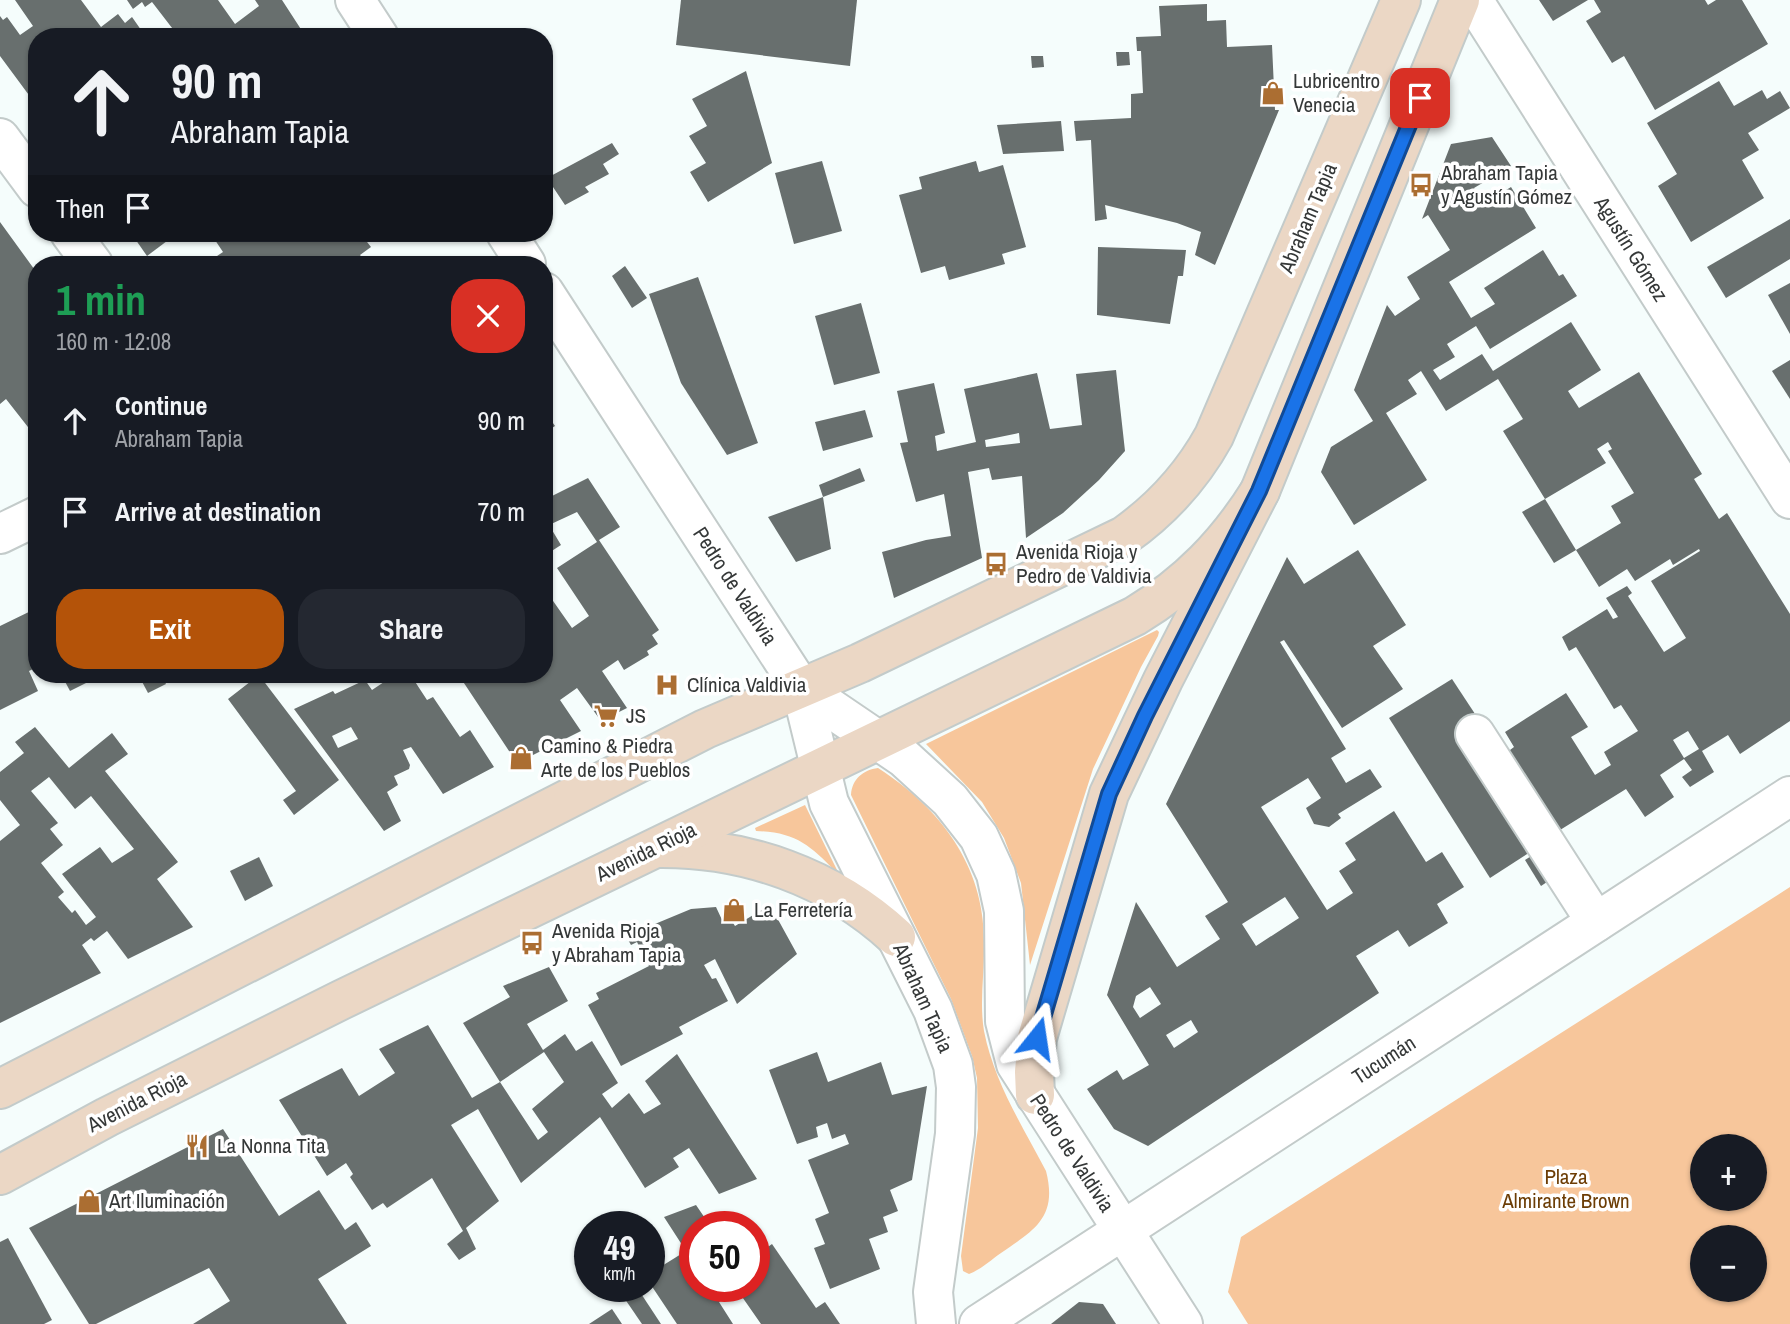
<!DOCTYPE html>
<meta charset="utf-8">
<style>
body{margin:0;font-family:"Archivo Narrow",sans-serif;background:#242831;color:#f1f3f6;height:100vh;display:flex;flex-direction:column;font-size:26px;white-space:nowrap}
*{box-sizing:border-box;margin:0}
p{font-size:23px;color:#9ea1a6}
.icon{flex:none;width:38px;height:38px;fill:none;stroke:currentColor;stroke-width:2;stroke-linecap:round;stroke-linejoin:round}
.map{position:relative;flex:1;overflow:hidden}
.panel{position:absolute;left:28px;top:256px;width:525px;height:427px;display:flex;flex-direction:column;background:#171b24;border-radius:28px;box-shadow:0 2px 5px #0004}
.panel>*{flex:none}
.banner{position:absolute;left:28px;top:28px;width:525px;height:214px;border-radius:28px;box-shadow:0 2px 5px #0004;background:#171b24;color:#f1f3f6;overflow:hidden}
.tools{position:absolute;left:1690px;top:1134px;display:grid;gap:14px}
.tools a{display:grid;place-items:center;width:77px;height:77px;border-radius:50%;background:#171b24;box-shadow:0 2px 5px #0004;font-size:35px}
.speed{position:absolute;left:574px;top:1211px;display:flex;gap:14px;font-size:35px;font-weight:700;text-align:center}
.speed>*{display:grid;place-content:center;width:91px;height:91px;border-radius:50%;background:#171b24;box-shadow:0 2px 5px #0004;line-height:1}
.speed small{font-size:18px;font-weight:400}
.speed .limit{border:10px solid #d22;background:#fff;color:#111}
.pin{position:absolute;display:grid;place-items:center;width:60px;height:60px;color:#fff;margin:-30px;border-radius:14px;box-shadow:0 4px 10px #0006}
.me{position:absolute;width:77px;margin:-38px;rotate:15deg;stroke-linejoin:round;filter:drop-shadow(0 0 5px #0008)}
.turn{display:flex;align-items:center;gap:24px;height:147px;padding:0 28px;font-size:32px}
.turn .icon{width:91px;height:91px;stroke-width:2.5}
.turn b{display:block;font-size:49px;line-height:60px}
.then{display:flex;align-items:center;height:66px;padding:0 28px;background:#0003;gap:14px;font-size:26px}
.round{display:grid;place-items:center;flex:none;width:74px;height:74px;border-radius:28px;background:#242831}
.overview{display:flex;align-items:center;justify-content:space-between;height:119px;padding:0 28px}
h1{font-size:42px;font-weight:700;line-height:52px;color:#1e9e55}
.action{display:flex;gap:14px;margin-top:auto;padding:14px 28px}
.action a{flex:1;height:80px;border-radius:28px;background:#b45309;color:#fff;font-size:28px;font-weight:700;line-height:80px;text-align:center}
.action a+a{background:#242831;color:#f1f3f6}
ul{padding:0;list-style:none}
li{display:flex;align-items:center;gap:21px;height:91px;padding:0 28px}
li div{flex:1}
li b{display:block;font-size:26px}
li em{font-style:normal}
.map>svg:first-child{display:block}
</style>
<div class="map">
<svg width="1790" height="1324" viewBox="0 0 1790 1324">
<rect width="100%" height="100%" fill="#f5fdfc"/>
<g fill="#f7c69b" fill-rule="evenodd">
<polygon points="1157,630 1159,632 1158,636 1141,667 1093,769 1030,965 1021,883 1004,838 982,802 926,744"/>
<path d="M878 768C940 808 984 865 984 941 985 971 979 1001 984 1031 994 1082 1022 1125 1046 1171 1058 1218 1034 1230 1001 1253 991 1260 980 1270 969 1274L963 1271 961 1256 978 1128 977 1078 972 1056 951 999 851 795C852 779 863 770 878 768Z"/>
<path d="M805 805 837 870 835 871C810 845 795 832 756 831L755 828Z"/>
<path d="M1790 887V1324H1248L1228 1292 1241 1237ZM1703 1146H1755V1199H1703ZM1703 1237H1755V1290H1703Z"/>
</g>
<g fill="#686f6e" fill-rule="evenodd">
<polygon points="15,0 81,0 101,27 118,14 125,23 132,17 146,37 37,37 37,106 0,56 0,16 3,20 7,17 20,35 33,26"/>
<polygon points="127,0 218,0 235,24 259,6 255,0 282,0 306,37 179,37 152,2 145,7 142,2 133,9"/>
<polygon points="681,0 857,0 850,66 676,45"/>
<polygon points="1539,0 1588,0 1553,21"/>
<polygon points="1594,0 1705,0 1708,5 1716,0 1742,0 1768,44 1655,110 1624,56 1612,63 1586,21 1601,12"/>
<polygon points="1207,4 1207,21 1226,20 1227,47 1272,45 1275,110 1279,110 1215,265 1195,255 1201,232 1177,223 1105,205 1107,219 1095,221 1091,140 1076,141 1074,121 1131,118 1131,94 1143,93 1141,51 1137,51 1136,37 1161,36 1159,6"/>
<polygon points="1116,52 1129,52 1130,65 1117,66"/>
<polygon points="1031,56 1043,56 1044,67 1032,68"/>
<polygon points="746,71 772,163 708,202 690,172 706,163 689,136 707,126 692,99"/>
<polygon points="1719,81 1734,106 1762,90 1767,99 1780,91 1790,108 1748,133 1759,150 1742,160 1764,198 1691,242 1658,186 1677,174 1647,123"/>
<polygon points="1061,121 1064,151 1003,154 997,125"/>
<path d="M1492 137 1511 166 1474 188 1484 204 1511 187 1536 228 1449 282 1471 318 1495 304 1484 288 1543 250 1559 276 1563 274 1577 296 1490 349 1476 326 1447 344 1455 357 1433 370 1440 380 1482 354 1493 371 1571 322 1601 370 1568 391 1579 408 1639 372 1702 474 1694 479 1719 519 1727 513 1790 614V721L1740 754 1728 735 1702 751 1714 772 1690 787 1682 777 1692 770 1684 759 1660 775 1674 797 1645 817 1626 789 1552 835 1502 756 1514 747 1505 732 1566 693 1588 727 1571 737 1595 775 1611 765 1604 752 1638 731 1621 705 1614 709 1576 647 1569 651 1562 637 1607 609 1613 619 1618 617 1606 598 1627 586 1632 593 1628 596 1664 652 1686 638 1651 581 1700 551 1699 549 1673 565 1670 559 1635 581 1627 569 1599 587 1576 550 1621 523 1611 506 1634 493 1608 451 1612 449 1608 442 1597 449 1606 463 1545 499 1503 431 1523 419 1498 379 1446 411 1421 371 1408 380 1417 394 1386 413 1427 480 1354 525 1321 472 1331 447 1373 421 1354 390 1387 305 1395 316 1420 299 1407 277 1450 250 1428 215 1422 219 1451 144ZM1688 731 1699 749 1684 758 1673 740Z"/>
<polygon points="612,143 619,154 603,164 609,174 585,187 589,192 565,205 547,178"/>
<polygon points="822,161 842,231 794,244 775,173"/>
<polygon points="976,161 979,172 1003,165 1026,247 1002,254 1005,264 949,280 945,266 921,273 899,195 922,189 919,177"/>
<polygon points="1790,219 1790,259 1726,298 1707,267"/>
<polygon points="0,222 37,273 37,434 35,436 6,399 0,404"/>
<polygon points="131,233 168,233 171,238 147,256"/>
<polygon points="214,233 360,233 371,247 360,255 367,264 205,264 223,252 211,234"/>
<polygon points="1098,247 1186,250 1183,276 1178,276 1170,324 1097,315"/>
<polygon points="625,266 647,298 632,308 612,276"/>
<polygon points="698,277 758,443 727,455 681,383 649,294"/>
<polygon points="1790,283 1790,334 1768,295"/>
<polygon points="861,303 880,373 834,385 815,316"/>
<polygon points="1790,360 1790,399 1772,371"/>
<path d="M1116 370 1125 451 1099 480 1063 513 1026 538 1022 476 992 480 989 468 968 472 982 558 894 598 882 552 926 540 951 536 944 494 916 502 900 443 908 442 897 391 934 383 945 433 935 436 937 451 976 442 964 389 1037 373 1050 429 1082 425 1076 374ZM1019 433 1020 443 986 447 985 440Z"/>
<polygon points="544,410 555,426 544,433"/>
<polygon points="865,410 873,437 823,451 815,422"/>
<polygon points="860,468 865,481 823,497 819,485"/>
<polygon points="588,478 620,527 599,540 659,630 652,635 658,644 647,651 649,655 624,670 618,660 602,671 627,708 601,721 577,688 560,700 581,731 517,763 458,674 544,674 544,588 572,628 589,616 557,568 597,542 577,512 549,525 561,545 547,554 544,549 544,500"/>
<polygon points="823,497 831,549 796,562 768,517"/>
<polygon points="1545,499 1576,550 1554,563 1522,512"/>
<path d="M1358 550 1406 625 1373 646 1403 689 1342 728 1284 640 1280 642 1346 749 1331 758 1346 783 1370 769 1382 787 1338 814 1341 818 1329 827 1314 824 1306 808 1321 798 1308 778 1261 807 1327 910 1353 893 1339 871 1356 860 1345 843 1394 811 1426 862 1442 852 1464 887 1437 904 1448 923 1409 947 1398 930 1356 956 1379 993 1148 1146 1114 1129 1087 1089 1117 1070 1123 1080 1149 1065 1107 995 1136 902 1177 967 1220 939 1205 916 1228 902 1166 804 1287 557 1304 584ZM1285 897 1299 918 1256 946 1242 924ZM1150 987 1161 1004 1140 1018 1133 1007 1136 996ZM1191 1020 1198 1032 1174 1048 1166 1035Z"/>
<polygon points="37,608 37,667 29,671 38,691 0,710 0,626"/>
<polygon points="61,674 104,674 70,691"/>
<polygon points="138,674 161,674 166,684 148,693"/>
<path d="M396 674H410L427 700 433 697 460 737 470 730 494 767 443 794 411 747 403 750 410 765 409 769 394 776 398 785 387 792 401 821 384 831 294 709 333 691 335 694 365 680 372 690ZM351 727 358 739 338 748 332 736Z"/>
<polygon points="259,675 339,780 294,815 283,800 296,791 228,699"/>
<polygon points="1452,679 1479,720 1538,847 1490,878 1389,718"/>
<path d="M35 727 69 768 112 733 128 754 105 771 178 862 157 879 193 927 128 959 107 931 94 941 91 938 82 945 101 973 0 1023V841L20 825 0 800V772L24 753 15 742ZM49 777 75 809 91 796 134 849 112 863 100 847 62 874 96 917 86 925 75 910 72 913 58 897 64 892 41 863 63 845 50 829 58 823 31 791Z"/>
<polygon points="1556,840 1571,866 1541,886 1525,860"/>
<polygon points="259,857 273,886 245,901 230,871"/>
<polygon points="770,905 797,954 737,1004 715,959 704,965 712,979 716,978 728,1001 679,1027 683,1034 621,1066 588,1005 599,999 596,993 649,966 637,942 631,945 626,936 691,909 716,907 723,922 730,918 735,926"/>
<polygon points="549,967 568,1001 527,1024 543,1050 565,1034 576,1051 592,1041 618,1083 602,1094 612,1108 629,1093 644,1114 661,1104 645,1081 677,1054 757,1179 719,1194 689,1148 673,1158 679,1167 645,1188 600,1117 521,1183 478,1109 451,1125 499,1201 466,1228 476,1249 459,1260 447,1244 463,1231 432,1178 387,1208 383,1203 372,1210 350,1177 353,1174 346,1163 327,1176 279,1100 342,1068 359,1096 395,1073 379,1049 428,1025 472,1098 500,1082 538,1140 548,1132 532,1109 564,1082 544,1052 500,1082 463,1023 510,997 503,986"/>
<polygon points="817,1052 828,1082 881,1062 892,1095 927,1086 912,1180 890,1190 898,1211 883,1217 888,1232 869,1239 880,1269 830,1289 814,1248 825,1244 815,1219 829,1213 808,1160 849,1144 845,1134 832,1139 827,1123 816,1127 818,1137 797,1144 769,1070"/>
<polygon points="223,1129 279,1216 319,1190 345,1230 356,1222 371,1246 318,1279 347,1324 193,1324 230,1301 209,1268 96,1324 89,1324 29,1228"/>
<polygon points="696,1205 711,1227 695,1227 695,1286 754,1286 754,1257 772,1244 816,1308 825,1302 840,1324 761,1324 738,1291 719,1302 733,1324 677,1324 649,1282 649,1274 686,1251 664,1217"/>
<polygon points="747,1219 750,1227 728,1227"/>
<polygon points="590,1236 590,1263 577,1244"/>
<polygon points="8,1238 52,1320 44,1324 0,1324 0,1242"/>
<polygon points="616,1286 636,1286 661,1324 642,1324"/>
<polygon points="1079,1302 1103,1304 1116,1324 1051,1324"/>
<polygon points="612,1309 622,1324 589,1324"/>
</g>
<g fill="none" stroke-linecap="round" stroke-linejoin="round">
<g stroke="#c3cbca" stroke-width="42">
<g id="minor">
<polyline points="355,0 379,37"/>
<polyline points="1473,0 1790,499"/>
<polyline points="0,138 37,188"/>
<polyline points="70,233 93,264"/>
<polyline points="506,233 526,264"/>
<polyline points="544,292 801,688 904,758 950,800 979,837 996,874 1004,911 1005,1021 1016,1064 1183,1324"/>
<polyline points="0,534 37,516"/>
<polyline points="801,688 829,803 933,1010 953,1065 956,1087 955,1134 933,1292 936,1324"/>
<polyline points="1475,734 1596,922"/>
<polyline points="979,1324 1790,796"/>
</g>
</g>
<g stroke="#c3cbca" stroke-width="42">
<g id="secondary">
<path d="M658 848C746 847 831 877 896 937"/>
<path d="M0 1089 705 729 860 663 1124 536C1162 509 1192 476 1214 436L1401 0"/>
<polyline points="1035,1095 1034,1072 1037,1038 1109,794 1163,680 1260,491 1460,0"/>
<path d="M0 1175 107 1117 341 1000 1135 616C1188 584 1227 544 1260 491"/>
</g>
</g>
<use href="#minor" stroke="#fff" stroke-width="38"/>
<use href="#secondary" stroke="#ebd7c5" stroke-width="38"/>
</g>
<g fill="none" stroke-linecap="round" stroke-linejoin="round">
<g stroke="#114b97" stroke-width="18">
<polyline id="route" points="1037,1038 1109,794 1145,716 1259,491 1420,98"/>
</g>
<use href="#route" stroke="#1a73e8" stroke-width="12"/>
</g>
<defs>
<g id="shop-bare" transform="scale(1.89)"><path d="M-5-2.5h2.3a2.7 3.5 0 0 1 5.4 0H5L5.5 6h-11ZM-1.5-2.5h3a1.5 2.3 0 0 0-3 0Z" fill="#ab6e32" stroke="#fff" stroke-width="2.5" paint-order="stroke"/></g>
<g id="bus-bare" transform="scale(1.89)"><path d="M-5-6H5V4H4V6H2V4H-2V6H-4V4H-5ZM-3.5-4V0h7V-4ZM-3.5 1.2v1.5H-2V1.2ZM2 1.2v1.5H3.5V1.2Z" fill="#ab6e32" stroke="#fff" stroke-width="2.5" paint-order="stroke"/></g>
<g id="hospital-bare" transform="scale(1.89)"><path d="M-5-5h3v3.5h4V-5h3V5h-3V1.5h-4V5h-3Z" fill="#ab6e32" stroke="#fff" stroke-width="2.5" paint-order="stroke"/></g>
<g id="supermarket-bare" transform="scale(1.89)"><path d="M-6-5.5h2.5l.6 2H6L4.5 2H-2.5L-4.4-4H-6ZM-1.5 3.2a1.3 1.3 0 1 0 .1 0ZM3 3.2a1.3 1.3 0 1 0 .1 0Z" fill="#ab6e32" stroke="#fff" stroke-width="2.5" paint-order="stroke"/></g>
<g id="restaurant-bare" transform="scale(1.89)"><path d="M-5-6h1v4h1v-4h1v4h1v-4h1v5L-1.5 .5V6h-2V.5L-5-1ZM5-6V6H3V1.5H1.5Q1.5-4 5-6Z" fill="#ab6e32" stroke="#fff" stroke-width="2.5" paint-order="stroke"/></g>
</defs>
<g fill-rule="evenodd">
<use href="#shop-bare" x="1273" y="93"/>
<use href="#bus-bare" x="1421" y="185"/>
<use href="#bus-bare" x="996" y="564"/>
<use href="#hospital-bare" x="667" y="685"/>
<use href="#supermarket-bare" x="606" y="716"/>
<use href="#shop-bare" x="521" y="758"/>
<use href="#shop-bare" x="734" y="910"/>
<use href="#bus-bare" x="532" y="943"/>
<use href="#restaurant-bare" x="197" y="1146"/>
<use href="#shop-bare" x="89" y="1201"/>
</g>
<g text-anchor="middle" stroke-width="7" stroke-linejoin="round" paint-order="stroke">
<g font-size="21" fill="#353838" stroke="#fff" text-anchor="start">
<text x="1293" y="88">Lubricentro<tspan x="1293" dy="24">Venecia</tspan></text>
<text x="1441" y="180">Abraham Tapia<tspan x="1441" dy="24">y Agustín Gómez</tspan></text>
<text x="1016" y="559">Avenida Rioja y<tspan x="1016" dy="24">Pedro de Valdivia</tspan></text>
<text x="687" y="692">Clínica Valdivia</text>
<text x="626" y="723">JS</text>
<text x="541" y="753">Camino &amp; Piedra<tspan x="541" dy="24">Arte de los Pueblos</tspan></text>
<text x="754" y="917">La Ferretería</text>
<text x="552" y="938">Avenida Rioja<tspan x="552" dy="24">y Abraham Tapia</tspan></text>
<text x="217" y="1153">La Nonna Tita</text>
<text x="109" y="1208">Art Iluminación</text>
</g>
<g font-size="21" fill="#353838" stroke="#fff">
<text transform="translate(1308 218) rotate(-67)" y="7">Abraham Tapia</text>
<text transform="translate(1631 249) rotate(58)" y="7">Agustín Gómez</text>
<text transform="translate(735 586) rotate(57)" y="7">Pedro de Valdivia</text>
<text transform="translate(646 852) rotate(-26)" y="7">Avenida Rioja</text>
<text transform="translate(923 998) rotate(66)" y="7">Abraham Tapia</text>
<text transform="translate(1384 1060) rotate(-33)" y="7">Tucumán</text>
<text transform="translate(137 1102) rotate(-27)" y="7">Avenida Rioja</text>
<text transform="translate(1072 1153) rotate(57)" y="7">Pedro de Valdivia</text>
</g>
<g font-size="21" fill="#6c3d05" stroke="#fff">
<text x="1566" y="1184">Plaza<tspan x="1566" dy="24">Almirante Brown</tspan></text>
</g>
</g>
</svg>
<div class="tools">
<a>+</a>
<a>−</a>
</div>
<div class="speed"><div>49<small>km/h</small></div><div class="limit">50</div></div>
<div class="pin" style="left:1420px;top:98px;background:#d93025"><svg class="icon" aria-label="arrive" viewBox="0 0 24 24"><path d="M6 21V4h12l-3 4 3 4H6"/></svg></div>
<svg class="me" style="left:1037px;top:1038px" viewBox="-20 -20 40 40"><path d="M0-17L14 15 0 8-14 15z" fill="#1a73e8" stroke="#fff" stroke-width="4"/></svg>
<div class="banner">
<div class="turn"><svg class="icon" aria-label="ahead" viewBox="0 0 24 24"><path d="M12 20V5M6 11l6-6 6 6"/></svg><div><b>90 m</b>Abraham Tapia</div></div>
<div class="then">Then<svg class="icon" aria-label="arrive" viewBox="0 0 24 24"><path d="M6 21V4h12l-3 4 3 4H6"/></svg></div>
</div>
<section class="panel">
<div class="overview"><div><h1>1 min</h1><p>160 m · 12:08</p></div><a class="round" style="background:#d93025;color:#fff"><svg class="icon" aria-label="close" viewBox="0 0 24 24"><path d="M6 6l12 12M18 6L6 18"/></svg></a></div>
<ul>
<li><svg class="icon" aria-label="ahead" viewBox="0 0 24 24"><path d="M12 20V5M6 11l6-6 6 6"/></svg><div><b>Continue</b><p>Abraham Tapia</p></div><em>90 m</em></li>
<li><svg class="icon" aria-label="arrive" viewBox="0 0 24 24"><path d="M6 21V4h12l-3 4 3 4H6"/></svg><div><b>Arrive at destination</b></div><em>70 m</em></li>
</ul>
<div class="action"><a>Exit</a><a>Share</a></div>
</section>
</div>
